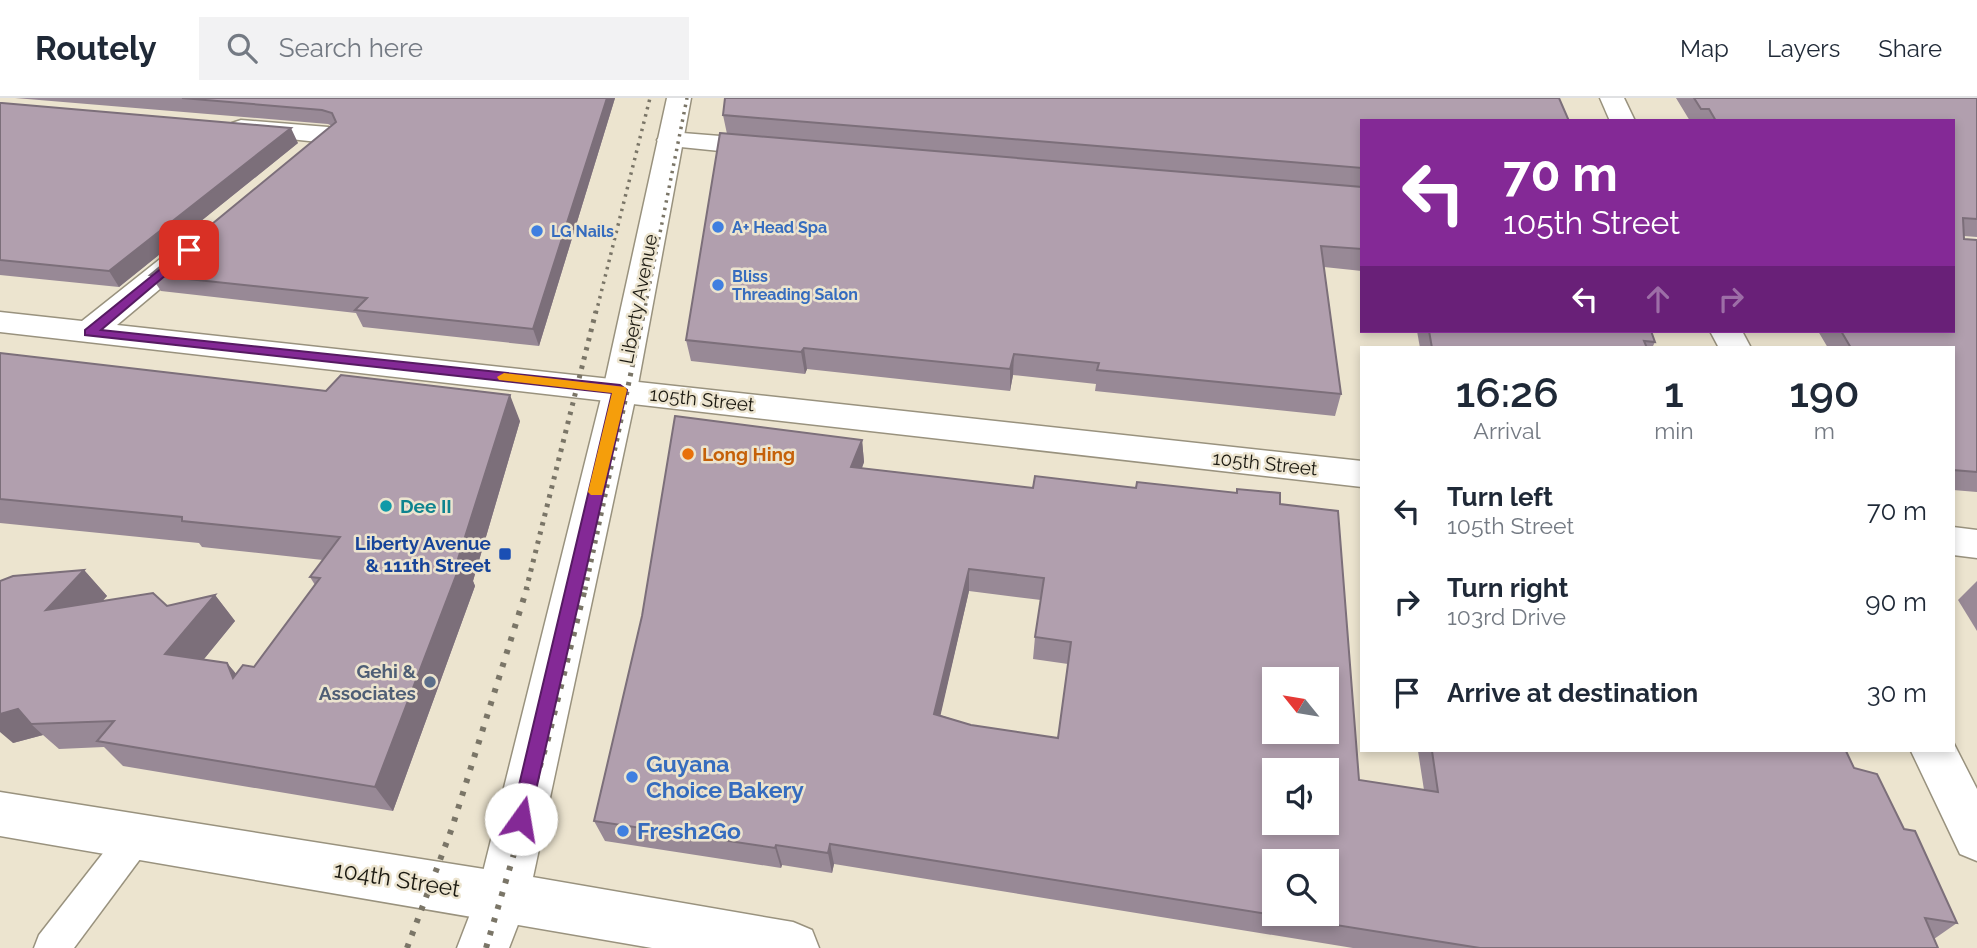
<!DOCTYPE html>
<style>
body{margin:0;font-family:Raleway,sans-serif;background:#f2f2f3;color:#1f2937;height:100vh;display:flex;flex-direction:column;font-size:26px;white-space:nowrap}
*{box-sizing:border-box;margin:0}
p{font-size:23px;color:#747a83}
.icon{flex:none;width:38px;height:38px;fill:none;stroke:currentColor;stroke-width:2;stroke-linecap:round;stroke-linejoin:round}
.map{position:relative;flex:1;overflow:hidden}
.sheet{position:absolute;left:1360px;top:248px;width:595px;height:406px;display:flex;flex-direction:column;background:#fff;border-radius:0px;box-shadow:0 4px 10px #0003}
.sheet>*{flex:none}
.guide{position:absolute;left:1360px;top:21px;width:595px;height:214px;border-radius:0px;box-shadow:0 4px 10px #0003;background:#842996;color:#fff;overflow:hidden}
.needle{width:46px;rotate:300deg}
.tools{position:absolute;left:1262px;top:569px;display:grid;gap:14px}
.tools a{display:grid;place-items:center;width:77px;height:77px;border-radius:0px;background:#fff;box-shadow:0 4px 10px #0003;font-size:35px}
.pin{position:absolute;display:grid;place-items:center;width:60px;height:60px;color:#fff;margin:-30px;border-radius:14px;box-shadow:0 4px 10px #0006}
.me{position:absolute;width:77px;margin:-38px;rotate:13deg;stroke-linejoin:round;filter:drop-shadow(0 0 5px #0008)}
.turn{display:flex;align-items:center;gap:24px;height:147px;padding:0 28px;font-size:32px}
.turn .icon{width:91px;height:91px;stroke-width:2.5}
.turn b{display:block;font-size:49px;line-height:60px}
.lanes{display:flex;align-items:center;height:66px;padding:0 28px;background:#0003;justify-content:center;gap:35px;direction:ltr}
.lanes .off{opacity:.35}
.eta{display:flex;justify-content:space-evenly;align-items:center;height:119px;text-align:center}
.eta b{font-size:42px;font-weight:600;line-height:49px}
ul{padding:0;list-style:none}
li{display:flex;align-items:center;gap:21px;height:91px;padding:0 28px}
li div{flex:1}
li b{display:block;font-size:26px}
li em{font-style:normal}
header{display:flex;align-items:center;gap:42px;box-sizing:border-box;height:98px;padding:0 35px;background:#fff;border-bottom:2px solid #e0e1e3}
header strong{font-size:33px}
nav{display:flex;gap:38px;margin-inline-start:auto;font-size:24px}
.search{width:490px;height:63px;background:#f2f2f3;display:flex;align-items:center;gap:18px;box-sizing:border-box;padding:0 24px;border-radius:0px;color:#747a83;font-size:26px}
.map>svg:first-child{display:block}
</style>
<header>
<strong>Routely</strong>
<div class="search"><svg class="icon" aria-label="search" viewBox="0 0 24 24"><circle cx="10" cy="10" r="6"/><path d="M15 15l6 6"/></svg>Search here</div>
<nav><a>Map</a><a>Layers</a><a>Share</a></nav>
</header>
<div class="map">
<svg width="1977" height="850" viewBox="0 0 1977 850">
<rect width="100%" height="100%" fill="#ece4cf"/>
<g fill="none" stroke-linecap="round" stroke-linejoin="round">
<g stroke="#99927e" stroke-width="3">
<polygon id="lane" points="137,723 149,727 154,738 149,749 74,850 34,850 39,837 125,727"/>
</g>
<g stroke="#99927e" stroke-width="3">
<g id="street">
<polygon points="1600,0 1624,0 1635,23 1610,23"/>
<polygon points="241,22 328,29 337,32 341,37 337,42 328,45 232,35 228,30 232,25"/>
<polygon points="670,34 770,42 779,45 783,50 779,55 770,58 661,47 657,42 661,37"/>
<polygon points="194,139 204,142 209,148 204,154 117,227 1362,363 1362,389 0,234 0,214 82,223 184,142"/>
<polygon points="1710,233 1742,233 1751,250 1719,250"/>
<polygon points="1953,429 1977,432 1977,460 1953,457"/>
<polygon points="1953,644 1977,691 1977,763 1960,756 1911,653 1953,653"/>
<polygon points="0,694 503,774 793,824 812,832 819,850 652,850 0,738"/>
</g>
</g>
<g stroke="#99927e" stroke-width="3">
<polygon id="secondary" points="667,0 691,0 637,292 529,798 509,850 457,850 477,798 603,292"/>
</g>
<use href="#lane" fill="#fff" fill-rule="evenodd"/>
<use href="#street" fill="#fff" fill-rule="evenodd"/>
<use href="#secondary" fill="#fff" fill-rule="evenodd"/>
<g stroke="#7a7567" stroke-width="3.5" stroke-dasharray="2.5 5" stroke-linecap="butt">
<polyline points="596,215 650,0"/>
<polyline points="644,215 687,0"/>
</g>
<g stroke="#7a7567" stroke-width="5" stroke-dasharray="3.5 6" stroke-linecap="butt">
<polyline points="526,492 596,213"/>
<polyline points="585,492 644,213"/>
</g>
<g stroke="#7a7567" stroke-width="6" stroke-dasharray="4.5 9" stroke-linecap="butt">
<polyline points="407,850 452,730 527,490"/>
<polyline points="486,850 548,641 585,490"/>
</g>
</g>
<g fill="#988996" fill-rule="evenodd">
<polygon points="15,0 615,0 539,248 363,229 356,215 161,193 150,177 332,28 328,26"/>
<polygon points="1676,0 1977,0 1977,139 1964,138 1964,141 1977,142 1977,394 1953,392 1953,250 1828,250 1818,233 1953,233 1953,23 1690,23"/>
<polygon points="0,5 298,45 119,189 0,177"/>
<polygon points="723,17 1362,23 1362,173 1324,169 1341,296 1335,318 1095,293 1096,286 1013,277 1010,293 807,271 805,276 691,263 686,242 727,36"/>
<polygon points="1417,233 1651,233 1655,244 1652,250 1420,250"/>
<polygon points="0,255 520,323 473,483 475,488 393,713 123,668 104,649 59,651 43,637 13,645 84,472 107,498 102,503 167,508 215,497 235,523 203,562 227,565 236,576 254,569 315,487 310,479 323,462 202,449 199,445 0,425"/>
<path d="M862 342 864 364 862 370 1033 390H1136L1236 395 1237 391 1280 406 1359 682 1424 692 1418 653H1846L1854 670 1904 731 1957 825 1934 841 1938 850H1353L834 766 832 775 782 767 781 770 605 743 594 723ZM969 493 1041 502 1035 539 1033 561 1068 566 1058 640 971 627 940 617Z"/>
<polygon points="1977,483 1977,533 1958,502"/>
</g>
<g fill="#7c6f7a">
<polygon points="607,0 615,0 539,248 533,231"/>
<polygon points="291,30 298,45 119,189 109,173"/>
<polygon points="804,250 807,271 805,276 801,254"/>
<polygon points="1014,256 1013,277 1010,293 1010,271"/>
<polygon points="510,297 520,323 473,483 475,488 393,713 375,689"/>
<polygon points="862,342 864,364 854,391 851,369"/>
<polygon points="969,471 969,493 936,637 934,616"/>
<polygon points="84,472 107,498 71,538 46,512"/>
<polygon points="215,497 235,523 187,582 165,556"/>
<polygon points="227,565 248,590 233,580"/>
<polygon points="18,611 31,626 43,637 13,645 0,634 0,616"/>
<polygon points="830,746 834,766 832,775 828,755"/>
<polygon points="776,747 782,767 781,770 775,750"/>
</g>
<g fill="#b19fae" stroke="#7c6f7a" stroke-width="2" fill-rule="evenodd">
<polygon points="182,0 607,0 533,231 355,212 367,200 150,177 336,24 332,15 322,12"/>
<polygon points="725,0 1559,0 1569,23 1362,23 1362,70 723,17"/>
<polygon points="1694,0 1977,0 1977,121 1963,120 1964,141 1977,142 1977,374 1953,372 1953,250 1851,250 1841,233 1953,233 1953,23 1716,23 1709,11 1701,11"/>
<polygon points="0,5 2,5 291,30 109,173 0,162"/>
<polygon points="720,35 1362,89 1362,151 1321,148 1341,296 1097,272 1099,265 1014,256 1010,271 804,250 801,254 686,242"/>
<polygon points="1429,233 1651,233 1655,244 1644,243 1647,250 1432,250"/>
<polygon points="0,255 326,293 341,277 510,297 458,461 462,462 375,689 97,643 114,623 31,626 18,611 0,616 0,483 13,478 84,472 46,512 153,495 167,508 215,497 165,556 227,565 233,580 243,567 254,569 320,480 310,479 340,439 182,423 182,419 0,401"/>
<path d="M675 318 862 342 851 369 1033 390 1035 378 1136 390 1137 384 1237 395V391L1280 395V406L1338 413 1359 682 1438 694 1432 653H1846L1854 670 1877 676 1904 731 1915 733 1957 825 1925 820 1938 850H1480L830 746 828 755 776 747 775 750 594 723 642 518ZM969 471 1044 480 1035 539 1071 544 1058 640 971 627 934 616ZM1274 581H1326V634H1274ZM1274 672H1326V724H1274ZM1274 763H1326V816H1274Z"/>
</g>
<polygon fill="#842996" stroke="#561b62" stroke-width="2" points="189,148 195,152 193,154 101,232 620,287 627,292 528,727 521,730 514,727 511,721 612,295 85,237 85,232"/>
<polygon fill="#f59e0b" points="504,275 625,289 627,292 602,397 591,397 588,394 612,295 499,282 497,279"/>
<g fill="#3f7fe0" stroke="#ece4cf" stroke-width="2.5">
<circle cx="718" cy="129" r="7"/>
<circle cx="537" cy="133" r="7"/>
<circle cx="718" cy="187" r="7"/>
<circle cx="632" cy="679" r="7"/>
<circle cx="623" cy="733" r="7"/>
</g>
<circle fill="#e8710a" stroke="#ece4cf" stroke-width="2.5" cx="688" cy="356" r="7"/>
<circle fill="#0f9aa8" stroke="#ece4cf" stroke-width="2.5" cx="386" cy="408" r="7"/>
<rect fill="#1a4fb4" stroke="#ece4cf" stroke-width="2.5" x="498" y="449" width="14" height="14" rx="3.5"/>
<circle fill="#5c6f8a" stroke="#ece4cf" stroke-width="2.5" cx="430" cy="584" r="7"/>
<g text-anchor="middle" stroke-width="5" stroke-linejoin="round" paint-order="stroke">
<g font-size="16" font-weight="bold" fill="#366cbe" stroke="#ece4cf" text-anchor="start">
<text x="732" y="135">A+ Head Spa</text>
<text x="551" y="139">LG Nails</text>
<text x="732" y="184">Bliss<tspan x="732" dy="18">Threading Salon</tspan></text>
</g>
<g font-size="19" fill="#1b1911" stroke="#ece4cf">
<text transform="translate(638 201) rotate(-79)" y="7">Liberty Avenue</text>
<text transform="translate(702 301) rotate(6)" y="7">105th Street</text>
<text transform="translate(1265 365) rotate(6)" y="7">105th Street</text>
</g>
<g font-size="19" font-weight="bold" fill="#c56008" stroke="#ece4cf" text-anchor="start">
<text x="702" y="363">Long Hing</text>
</g>
<g font-size="19" font-weight="bold" fill="#0d838f" stroke="#ece4cf" text-anchor="start">
<text x="400" y="415">Dee II</text>
</g>
<g font-size="19" font-weight="bold" fill="#164399" stroke="#ece4cf" text-anchor="end">
<text x="491" y="452">Liberty Avenue<tspan x="491" dy="22">&amp; 111th Street</tspan></text>
</g>
<g font-size="19" font-weight="bold" fill="#4e5e75" stroke="#ece4cf" text-anchor="end">
<text x="416" y="580">Gehi &amp;<tspan x="416" dy="22">Associates</tspan></text>
</g>
<g font-size="23" font-weight="bold" fill="#366cbe" stroke="#ece4cf" text-anchor="start">
<text x="646" y="674">Guyana<tspan x="646" dy="26">Choice Bakery</tspan></text>
<text x="637" y="741">Fresh2Go</text>
</g>
<g font-size="23" fill="#1b1911" stroke="#ece4cf">
<text transform="translate(397 781) rotate(9)" y="8">104th Street</text>
</g>
</g>
</svg>
<div class="tools">
<a><svg class="needle" viewBox="-14 -14 28 28"><path d="M0-13l5 13h-10z" fill="#e53935"/><path d="M0 13l5-13h-10z" fill="#747a83"/></svg></a>
<a><svg class="icon" aria-label="sound" viewBox="0 0 24 24"><path d="M4 9h4l5-4v14l-5-4H4zM17 9q2 3 0 6"/></svg></a>
<a><svg class="icon" aria-label="search" viewBox="0 0 24 24"><circle cx="10" cy="10" r="6"/><path d="M15 15l6 6"/></svg></a>
</div>
<div class="pin" style="left:189px;top:152px;background:#d93025"><svg class="icon" aria-label="arrive" viewBox="0 0 24 24"><path d="M6 21V4h12l-3 4 3 4H6"/></svg></div>
<svg class="me" style="left:521px;top:721px" viewBox="-20 -20 40 40"><circle r="19" fill="#fff"/><path d="M0-13L10 11 0 6-10 11z" fill="#842996"/></svg>
<div class="guide">
<div class="turn"><svg class="icon" aria-label="left" viewBox="0 0 24 24"><path d="M17 20v-9H6M10 6l-5 5 5 5"/></svg><div><b>70 m</b>105th Street</div></div>
<div class="lanes"><svg class="icon" aria-label="left" viewBox="0 0 24 24"><path d="M17 20v-9H6M10 6l-5 5 5 5"/></svg><svg class="icon off" aria-label="ahead" viewBox="0 0 24 24"><path d="M12 20V5M6 11l6-6 6 6"/></svg><svg class="icon off" aria-label="right" viewBox="0 0 24 24"><path d="M7 20v-9h11M14 6l5 5-5 5"/></svg></div>
</div>
<section class="sheet">
<div class="eta">
<div><b>16:26</b><p>Arrival</p></div>
<div><b>1</b><p>min</p></div>
<div><b>190</b><p>m</p></div>
</div>
<ul>
<li><svg class="icon" aria-label="left" viewBox="0 0 24 24"><path d="M17 20v-9H6M10 6l-5 5 5 5"/></svg><div><b>Turn left</b><p>105th Street</p></div><em>70 m</em></li>
<li><svg class="icon" aria-label="right" viewBox="0 0 24 24"><path d="M7 20v-9h11M14 6l5 5-5 5"/></svg><div><b>Turn right</b><p>103rd Drive</p></div><em>90 m</em></li>
<li><svg class="icon" aria-label="arrive" viewBox="0 0 24 24"><path d="M6 21V4h12l-3 4 3 4H6"/></svg><div><b>Arrive at destination</b></div><em>30 m</em></li>
</ul>
</section>
</div>
